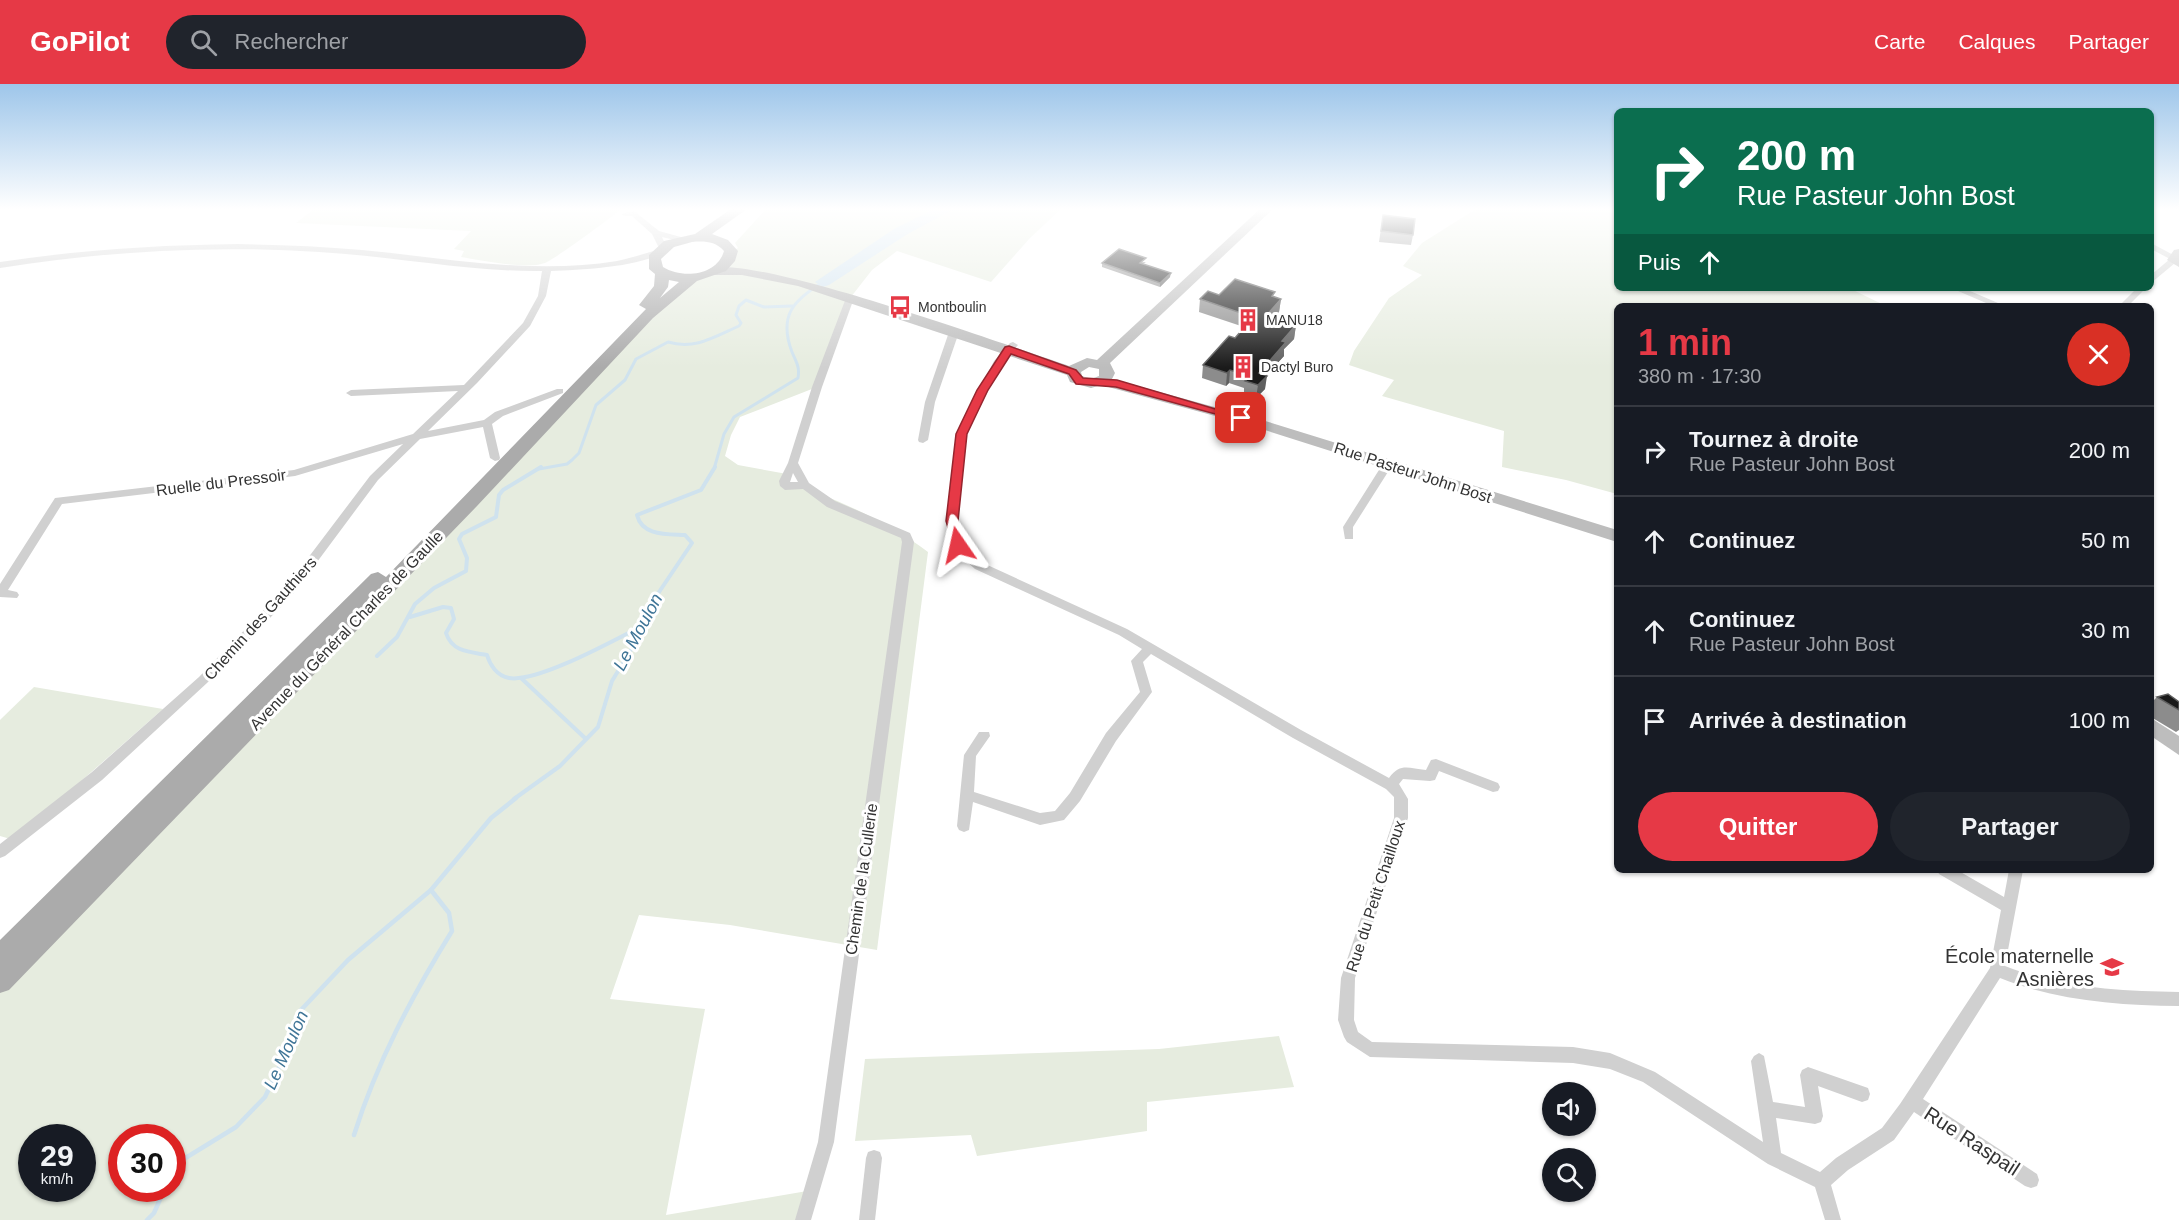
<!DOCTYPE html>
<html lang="fr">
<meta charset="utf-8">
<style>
body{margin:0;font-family:Helvetica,sans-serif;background:#20242c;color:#f1f3f6;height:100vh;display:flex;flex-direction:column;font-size:22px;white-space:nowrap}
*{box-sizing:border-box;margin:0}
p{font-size:20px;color:#9ea1a6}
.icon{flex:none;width:33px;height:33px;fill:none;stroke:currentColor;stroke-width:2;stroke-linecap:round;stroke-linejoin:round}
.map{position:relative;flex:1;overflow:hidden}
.details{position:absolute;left:1614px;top:219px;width:540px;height:570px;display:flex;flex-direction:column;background:#171b24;border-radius:9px;box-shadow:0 2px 4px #0004}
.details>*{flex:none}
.banner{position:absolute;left:1614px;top:24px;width:540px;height:183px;border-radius:9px;box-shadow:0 2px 4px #0004;background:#0b6e4f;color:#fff;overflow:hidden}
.buttons{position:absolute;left:1542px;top:998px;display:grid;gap:12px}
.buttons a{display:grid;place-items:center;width:54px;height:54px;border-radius:50%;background:#171b24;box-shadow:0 2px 4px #0004;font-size:30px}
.speed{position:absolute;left:18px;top:1040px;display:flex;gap:12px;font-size:30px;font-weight:700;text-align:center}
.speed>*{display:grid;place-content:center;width:78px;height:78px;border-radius:50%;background:#171b24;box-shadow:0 2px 4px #0004;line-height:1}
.speed small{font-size:15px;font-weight:400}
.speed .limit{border:9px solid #d22;background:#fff;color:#111}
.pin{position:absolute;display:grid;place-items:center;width:51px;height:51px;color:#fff;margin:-26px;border-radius:12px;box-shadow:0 3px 9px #0006}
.me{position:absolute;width:66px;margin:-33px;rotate:349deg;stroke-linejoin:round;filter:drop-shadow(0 0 4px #0008)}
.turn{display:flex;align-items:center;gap:21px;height:126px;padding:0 24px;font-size:27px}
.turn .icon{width:78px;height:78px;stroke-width:2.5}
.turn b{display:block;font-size:42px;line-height:51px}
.then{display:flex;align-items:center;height:57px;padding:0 24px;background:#0003;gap:12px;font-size:22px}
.round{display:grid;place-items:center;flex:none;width:63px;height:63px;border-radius:32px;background:#20242c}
.summary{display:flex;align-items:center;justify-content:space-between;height:102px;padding:0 24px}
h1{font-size:36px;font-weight:800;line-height:45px;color:#e63946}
.primary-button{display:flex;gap:12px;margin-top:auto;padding:12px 24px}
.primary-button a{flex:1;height:69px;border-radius:36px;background:#e63946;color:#fff;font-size:24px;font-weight:800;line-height:69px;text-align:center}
.primary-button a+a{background:#20242c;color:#f1f3f6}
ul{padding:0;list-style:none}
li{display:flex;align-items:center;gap:18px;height:90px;padding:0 24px;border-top:2px solid #363941}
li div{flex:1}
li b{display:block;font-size:22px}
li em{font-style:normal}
header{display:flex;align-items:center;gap:36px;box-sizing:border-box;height:84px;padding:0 30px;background:#e63946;color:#fff}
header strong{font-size:28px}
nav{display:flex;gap:33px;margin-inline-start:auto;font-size:21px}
.search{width:420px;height:54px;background:#20242c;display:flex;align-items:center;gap:15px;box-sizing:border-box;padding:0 21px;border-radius:33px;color:#9ea1a6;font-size:22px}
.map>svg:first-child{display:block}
</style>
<header>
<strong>GoPilot</strong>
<div class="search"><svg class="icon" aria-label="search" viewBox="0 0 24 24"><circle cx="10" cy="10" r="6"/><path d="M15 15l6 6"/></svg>Rechercher</div>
<nav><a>Carte</a><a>Calques</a><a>Partager</a></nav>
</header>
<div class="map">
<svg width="2179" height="1136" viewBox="0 0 2179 1136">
<rect width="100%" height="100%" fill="#fff"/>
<g fill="#e6ecdf" fill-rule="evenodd">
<path d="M314 125H621C612 133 555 175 545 179 526 186 481 176 461 173L464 167 454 165 471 147 296 139Z"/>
<path d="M766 125H1061L1030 154 991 198 897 167 872 186 847 218 817 303 740 333 731 351 725 372 738 381 787 390 784 397C833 413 887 437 928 468L877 866 730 841 639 831 610 915 705 925 666 1131 813 1106 803 1136H0V898L692 194C721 189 716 174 738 164L735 159ZM32 1053H82V1104H32ZM122 1053H172V1104H122Z"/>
<polygon points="1476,125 1617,125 1617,204 1849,204 1886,222 1617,222 1617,410 1566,396 1502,383 1504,347 1382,312 1394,296 1349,281 1354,267 1389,214 1422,191 1403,182 1422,159"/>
<polygon points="34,603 163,625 14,756 0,752 0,636"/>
<polygon points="1279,952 1294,1003 1147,1018 1147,1047 977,1072 971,1051 855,1057 865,975 1159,965"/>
</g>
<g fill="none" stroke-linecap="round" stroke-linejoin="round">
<g stroke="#cfe2ee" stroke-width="3">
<path d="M539 385 567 380 572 376 579 369 596 321 625 296 636 275 668 258C695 266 714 253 739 242L741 239 736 231 739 222 746 216 764 223 792 222"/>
<path d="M714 385 724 350 734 333 798 294C800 282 796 278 792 268 778 231 794 216 823 198"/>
</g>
<g stroke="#cfe2ee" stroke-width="4">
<path d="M410 533 443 523 451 524 454 535 446 549C452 568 470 568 487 571 490 581 497 592 509 594 538 599 616 555 644 541"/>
<polyline points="377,572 397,553 415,520 434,504 466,487 467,474 459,455 462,450 496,433 499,411 503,406 541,383"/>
<polyline points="521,594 586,655"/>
<path d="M514 715 560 682 598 643 612 597 643 546 651 520 692 459 685 451C667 450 642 452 637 431L701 406 715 383"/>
</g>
<g stroke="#cfe2ee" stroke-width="4.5">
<path d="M354 1051C377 978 412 912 452 847L449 829 431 806"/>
<polyline points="172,1085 174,1081 236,1043 265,1013 292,956 301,926 348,876 431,806 491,734 516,714"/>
<polyline points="147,1136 154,1129 165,1104"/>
</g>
<polygon fill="#cfe2ee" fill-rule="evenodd" points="934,125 954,125 906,151 829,201 823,203 815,198 894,145"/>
<g fill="#d0d0d0" fill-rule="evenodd">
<polygon points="634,127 659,147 688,155 684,158 662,153 667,164 660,166 652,150 632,132 625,132 621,130"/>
<polygon points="2151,159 2179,174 2179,180 2175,179 2151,199 2151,191 2170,175 2151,165"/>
<path d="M238 160C279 161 321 162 362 166 446 174 533 191 617 177 630 174 644 170 657 166L661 169C640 183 578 186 551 187L546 212 530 242 477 299 428 347 484 336 495 328 557 305H563V309L503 332 492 340 500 374 499 376 495 377 490 374 483 343 420 355 378 396 294 509 207 599 102 696 5 772 0 774V760L92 688 199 593 286 503 370 392 403 360 295 392 62 420 8 506 17 508 19 511 17 514 0 513V500L55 414 294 386 413 350 458 307 351 312 346 309 351 306 464 301 523 239 538 212 542 187C468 188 393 172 319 168 212 161 105 167 0 184V178C79 166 158 161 238 160Z"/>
<polygon points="1951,204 1963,204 2005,222 1993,222"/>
<polygon points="2137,204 2146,204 2128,222 2119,222"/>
<path d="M850 211 854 214 822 303 798 379 809 399 835 417 910 449 914 458 834 1058 811 1136H795L818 1058 902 458 901 454 827 423 803 405 785 406 780 402 779 397 788 379 812 303 846 214ZM793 389 798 398H790Z"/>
<polygon points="954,245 959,248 935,318 928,356 923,359 919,358 918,356 925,318 949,248"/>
<path d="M1013 258 1018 261 1003 278 966 350 957 437 965 461 983 479 1127 545 1301 646 1389 694C1401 678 1409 685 1426 686L1431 676 1436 675 1498 699 1500 703 1498 707 1493 708 1439 687 1435 696 1430 697 1403 695 1399 700 1408 715V734L1355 894 1354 936 1358 948 1372 958 1573 963 1610 969 1655 988 1763 1058 1751 977 1754 972 1759 969 1764 972 1773 1018 1805 1023 1800 991 1802 986 1808 983 1868 1004 1870 1010 1868 1016 1862 1018 1818 1002 1823 1032 1821 1038 1815 1040 1776 1034 1781 1069 1820 1088 1836 1074 1882 1044 1900 1020 1990 884 2001 826 1939 790 1937 786H1957L2004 813 2009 786H2023L2005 882C2060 904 2120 907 2179 908V922C2118 921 2057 917 2000 894L1923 1015 2037 1090 2039 1096 2037 1102 2031 1104 2025 1102 1914 1028 1894 1056 1848 1086 1831 1101 1841 1136H1825L1815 1103 1768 1080 1643 998 1610 985 1573 979 1370 973 1347 958 1344 953 1338 936 1341 894 1394 734V713L1386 705 1293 654 1151 570 1143 578 1152 608 1116 657 1080 717 1064 736 1040 741 973 718 969 746 964 748 959 746 957 742 964 671 979 648H989L990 652 976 672 974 708 1040 729 1055 727 1070 709 1106 649 1140 608 1131 577 1142 565 1119 551 975 485C959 471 950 457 947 437L956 350 994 277 1010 259Z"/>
<polygon points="1388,377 1393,380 1353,443 1353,455 1345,455 1343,443 1384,378"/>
<polygon points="874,1066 880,1068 882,1074 875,1136 859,1136 866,1074 868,1068"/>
</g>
<g fill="#bdbdbd" fill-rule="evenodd">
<path d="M1260 125H1273L1110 279 1115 289 1112 295 1262 336 1617 446V458L1252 342 1101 301 1091 304 1070 298 1067 291 798 202 742 191H715L708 187C734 162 1023 267 1069 282L1087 274 1097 276ZM1089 283 1099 285V292L1091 295 1082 292 1081 288Z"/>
<polygon points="2179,165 2179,183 2167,176 2174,166"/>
<polygon points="2151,634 2179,652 2179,671 2151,652"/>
</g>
<path fill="#ababab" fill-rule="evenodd" d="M731 125H747L712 150 728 156 738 167 735 177 726 187 697 197 653 234 477 422 9 906 0 909V856L371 490 378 488 386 493 646 225 639 221 654 202 655 190 649 185V171L664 157 695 150ZM692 158C704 157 715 157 724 167 717 192 682 195 663 183L661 175 674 163ZM669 196 679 198 660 214 668 203Z"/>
</g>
<g fill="#8c8c8c">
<polygon points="1383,131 1413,151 1411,161 1379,158"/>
<polygon points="1146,178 1143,180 1170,193 1160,203 1102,183 1102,179"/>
<polygon points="1219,211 1274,213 1281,215 1279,228 1274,234 1296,241 1294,255 1284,265 1284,272 1266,291 1265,305 1256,314 1244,310 1244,304 1229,299 1226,302 1202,294 1203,281 1235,254 1244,243 1199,228 1200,215"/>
<polygon points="2157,613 2179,618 2179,646 2176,648 2151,633 2151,619"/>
</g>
<g fill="#5f5f5f">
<polygon points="1171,189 1170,193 1160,203 1160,199"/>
<polygon points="1281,215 1279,228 1264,245 1266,232"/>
<polygon points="1296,241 1294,255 1284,265 1284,272 1257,302 1259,289 1282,257"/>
<polygon points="1230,286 1229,299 1226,302 1227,289"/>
<polygon points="1267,292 1265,305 1256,314 1258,301"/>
</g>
<g fill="#1a1a1a" stroke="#5f5f5f" stroke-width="1.5">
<polygon points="1383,131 1415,135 1413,151 1381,147"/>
<polygon points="1119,165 1146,174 1140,179 1171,189 1160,199 1102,179"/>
<polygon points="1235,195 1275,208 1272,212 1281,215 1266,232 1296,241 1282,257 1286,258 1259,289 1267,292 1258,301 1245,297 1250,292 1230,286 1227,289 1203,281 1229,252 1235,254 1253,233 1200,215 1208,207 1219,211"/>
<polygon points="2168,610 2179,618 2179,626 2157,613"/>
</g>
<linearGradient id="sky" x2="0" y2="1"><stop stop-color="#9ec6ea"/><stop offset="0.44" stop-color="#fff"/><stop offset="1" stop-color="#fff" stop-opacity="0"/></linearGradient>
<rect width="2179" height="284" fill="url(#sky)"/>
<polygon fill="#e63946" stroke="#96252e" stroke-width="1.5" points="1009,262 1076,286 1083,294 1117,296 1246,334 1241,337 1116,303 1076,300 1069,290 1011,270 988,306 967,350 958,437 965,461 958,465 954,464 946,437 956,350 977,306 1005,263"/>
<defs>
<g id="bus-bare" transform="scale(1.8)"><path d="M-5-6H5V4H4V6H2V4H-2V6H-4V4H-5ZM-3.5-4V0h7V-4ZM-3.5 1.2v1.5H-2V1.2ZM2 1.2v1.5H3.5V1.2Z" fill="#e63946" stroke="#fff" stroke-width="2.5" paint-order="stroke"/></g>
<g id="building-bare" transform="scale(1.8)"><path d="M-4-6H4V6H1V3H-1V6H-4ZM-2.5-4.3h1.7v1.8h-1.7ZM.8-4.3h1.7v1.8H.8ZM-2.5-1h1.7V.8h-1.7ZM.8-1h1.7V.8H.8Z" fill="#e63946" stroke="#fff" stroke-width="2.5" paint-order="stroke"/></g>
<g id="school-bare" transform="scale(1.8)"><path d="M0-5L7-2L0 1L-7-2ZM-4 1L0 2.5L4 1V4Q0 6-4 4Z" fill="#e63946" stroke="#fff" stroke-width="2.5" paint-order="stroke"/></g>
</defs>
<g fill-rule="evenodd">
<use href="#bus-bare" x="900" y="223"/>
<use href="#building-bare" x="1248" y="236"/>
<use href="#building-bare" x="1243" y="283"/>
<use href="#school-bare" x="2112" y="883"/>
</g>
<g text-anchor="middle" stroke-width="6" stroke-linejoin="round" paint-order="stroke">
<g font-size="14" fill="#333" stroke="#fff" text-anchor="start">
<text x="918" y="228">Montboulin</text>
<text x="1266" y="241">MANU18</text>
<text x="1261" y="288">Dactyl Buro</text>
</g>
<g font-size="16" fill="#333" stroke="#fff">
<text transform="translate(1413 388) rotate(18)" y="6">Rue Pasteur John Bost</text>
<text transform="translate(221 398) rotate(-7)" y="6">Ruelle du Pressoir</text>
<text transform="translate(260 534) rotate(-48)" y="6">Chemin des Gauthiers</text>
<text transform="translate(346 546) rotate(-46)" y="6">Avenue du Général Charles de Gaulle</text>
<text transform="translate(861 795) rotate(-82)" y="6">Chemin de la Cullerie</text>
<text transform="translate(1375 812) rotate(-72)" y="6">Rue du Petit Chailloux</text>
</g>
<g font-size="18" font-style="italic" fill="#3f7597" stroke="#fff">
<text transform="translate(638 548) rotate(-62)" y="6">Le Moulon</text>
<text transform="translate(286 966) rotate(-66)" y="6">Le Moulon</text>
</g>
<g font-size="20" fill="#333" stroke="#fff" text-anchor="end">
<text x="2094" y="879">École maternelle<tspan x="2094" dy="23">Asnières</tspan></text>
</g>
<g font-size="20" fill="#333" stroke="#fff">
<text transform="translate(1972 1057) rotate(33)" y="7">Rue Raspail</text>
</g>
</g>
</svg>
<div class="buttons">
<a><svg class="icon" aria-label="sound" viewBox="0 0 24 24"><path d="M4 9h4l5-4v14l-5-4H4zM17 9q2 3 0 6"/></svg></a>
<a><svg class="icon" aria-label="search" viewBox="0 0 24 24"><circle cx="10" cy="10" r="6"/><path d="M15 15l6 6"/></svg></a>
</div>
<div class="speed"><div>29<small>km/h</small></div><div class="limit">30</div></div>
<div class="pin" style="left:1241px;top:334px;background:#d93025"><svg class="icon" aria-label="arrive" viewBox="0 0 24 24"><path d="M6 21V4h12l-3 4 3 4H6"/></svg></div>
<svg class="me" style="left:958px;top:461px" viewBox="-20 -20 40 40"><path d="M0-17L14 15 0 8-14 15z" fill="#e63946" stroke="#fff" stroke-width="4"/></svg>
<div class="banner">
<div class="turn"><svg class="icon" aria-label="right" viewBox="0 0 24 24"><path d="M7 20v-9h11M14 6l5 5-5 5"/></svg><div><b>200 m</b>Rue Pasteur John Bost</div></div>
<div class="then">Puis<svg class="icon" aria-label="ahead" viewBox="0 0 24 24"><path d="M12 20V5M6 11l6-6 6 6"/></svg></div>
</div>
<section class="details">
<div class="summary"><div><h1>1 min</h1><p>380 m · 17:30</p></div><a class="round" style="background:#d93025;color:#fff"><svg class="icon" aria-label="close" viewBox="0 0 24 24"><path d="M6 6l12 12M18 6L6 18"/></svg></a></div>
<ul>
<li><svg class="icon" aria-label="right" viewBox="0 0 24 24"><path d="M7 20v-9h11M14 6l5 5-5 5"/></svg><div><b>Tournez à droite</b><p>Rue Pasteur John Bost</p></div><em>200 m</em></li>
<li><svg class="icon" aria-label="ahead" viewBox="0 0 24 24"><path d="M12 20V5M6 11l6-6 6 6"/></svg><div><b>Continuez</b></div><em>50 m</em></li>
<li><svg class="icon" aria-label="ahead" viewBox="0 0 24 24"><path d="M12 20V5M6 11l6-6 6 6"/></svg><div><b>Continuez</b><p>Rue Pasteur John Bost</p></div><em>30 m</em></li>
<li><svg class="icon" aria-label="arrive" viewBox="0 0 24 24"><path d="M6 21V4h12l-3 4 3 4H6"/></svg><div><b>Arrivée à destination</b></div><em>100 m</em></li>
</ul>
<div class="primary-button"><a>Quitter</a><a>Partager</a></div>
</section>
</div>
